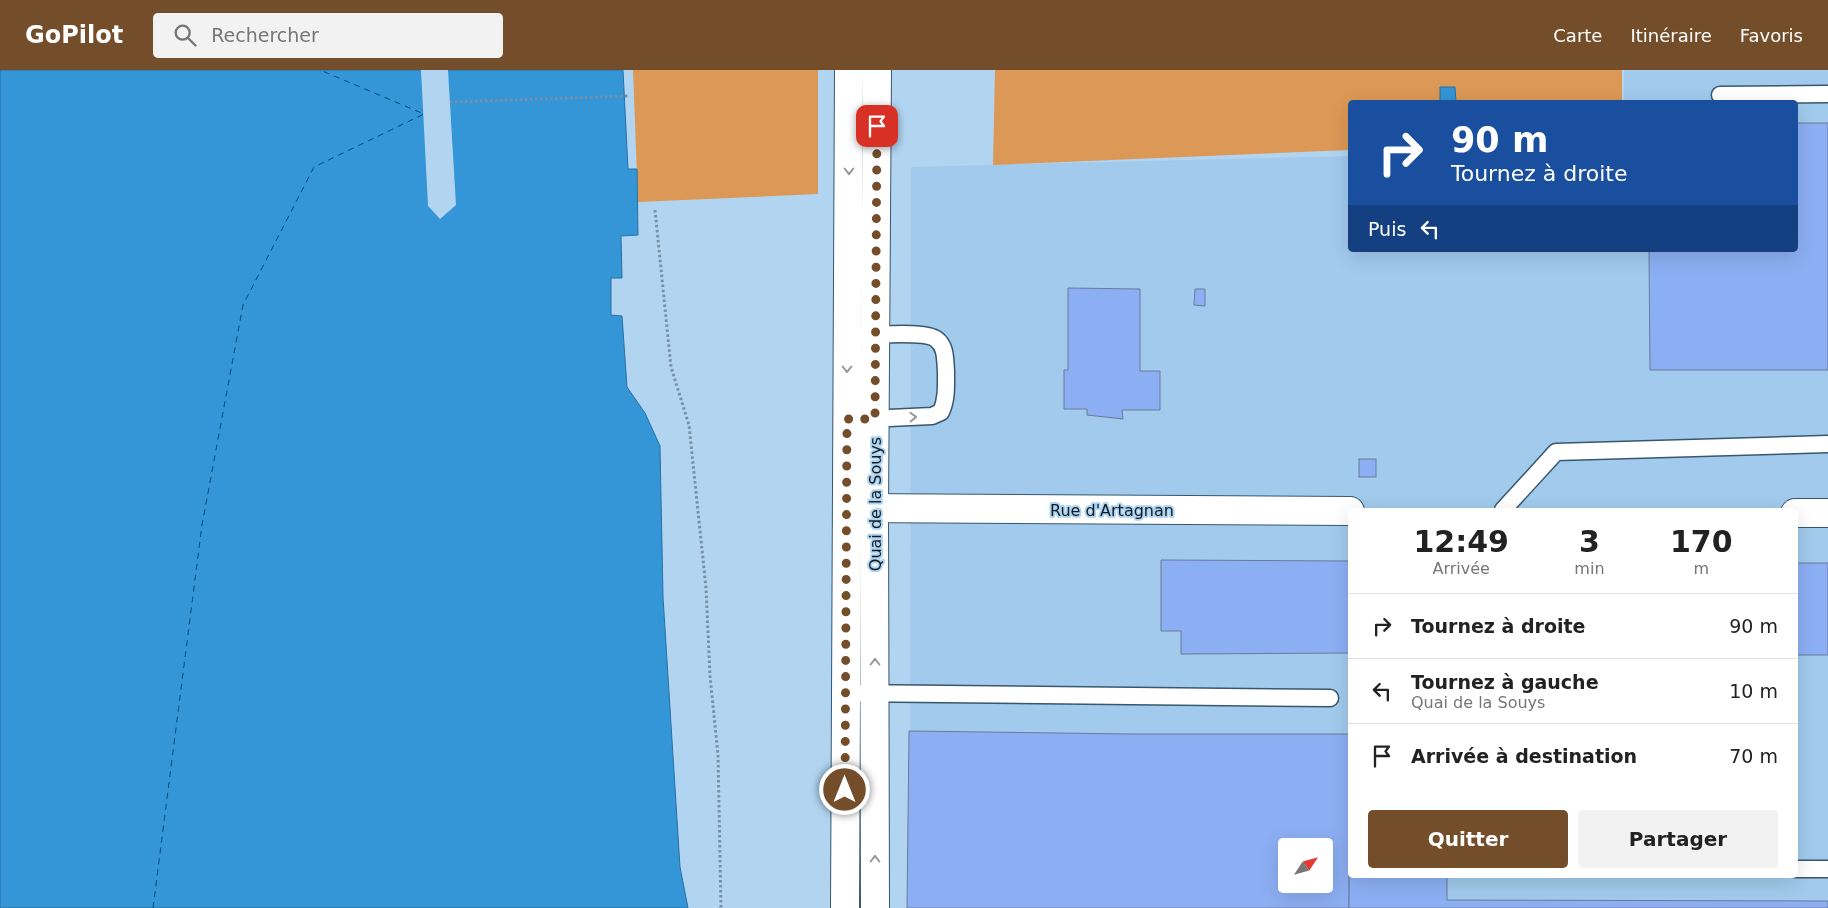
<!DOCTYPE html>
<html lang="fr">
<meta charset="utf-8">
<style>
body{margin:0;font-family:"DejaVu Sans",sans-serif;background:#f2f2f2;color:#222;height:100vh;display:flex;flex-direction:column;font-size:19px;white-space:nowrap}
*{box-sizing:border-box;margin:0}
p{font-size:16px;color:#767676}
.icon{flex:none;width:28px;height:28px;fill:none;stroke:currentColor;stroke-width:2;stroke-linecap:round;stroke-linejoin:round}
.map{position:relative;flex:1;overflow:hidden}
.drawer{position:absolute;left:1348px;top:438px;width:450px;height:370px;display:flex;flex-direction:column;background:#fff;border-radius:5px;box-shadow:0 5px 20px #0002}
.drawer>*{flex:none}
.banner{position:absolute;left:1348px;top:30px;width:450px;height:152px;border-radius:5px;box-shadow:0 5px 20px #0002;background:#1a4fa0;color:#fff;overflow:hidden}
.needle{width:32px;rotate:54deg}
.tools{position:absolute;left:1278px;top:768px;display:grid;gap:10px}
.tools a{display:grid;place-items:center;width:55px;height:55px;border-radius:5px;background:#fff;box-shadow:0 5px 20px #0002;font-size:25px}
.pin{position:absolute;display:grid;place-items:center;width:42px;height:42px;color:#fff;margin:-21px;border-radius:10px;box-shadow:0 2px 8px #0006}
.me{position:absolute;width:55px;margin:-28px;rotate:0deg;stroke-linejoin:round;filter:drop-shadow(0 0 4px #0008)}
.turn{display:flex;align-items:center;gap:18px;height:105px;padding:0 20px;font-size:22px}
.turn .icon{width:65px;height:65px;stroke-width:2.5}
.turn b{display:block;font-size:35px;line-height:42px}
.then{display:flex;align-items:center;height:48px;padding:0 20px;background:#0003;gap:10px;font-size:19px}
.eta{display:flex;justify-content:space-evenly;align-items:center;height:85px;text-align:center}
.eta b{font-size:30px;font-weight:600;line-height:35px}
.primary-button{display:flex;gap:10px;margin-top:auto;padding:10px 20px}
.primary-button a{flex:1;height:58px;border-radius:5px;background:#744e2a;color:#fff;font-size:20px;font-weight:600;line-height:58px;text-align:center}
.primary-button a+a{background:#f2f2f2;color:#222}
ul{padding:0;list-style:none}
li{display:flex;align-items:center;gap:15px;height:65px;padding:0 20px;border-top:1px solid #e0e0e0}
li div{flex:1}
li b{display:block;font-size:19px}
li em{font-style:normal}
header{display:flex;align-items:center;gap:30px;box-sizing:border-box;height:70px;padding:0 25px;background:#744e2a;color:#fff}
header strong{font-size:24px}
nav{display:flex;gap:28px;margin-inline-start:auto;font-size:18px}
.search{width:350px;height:45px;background:#f2f2f2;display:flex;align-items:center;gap:12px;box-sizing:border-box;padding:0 18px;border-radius:5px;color:#767676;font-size:19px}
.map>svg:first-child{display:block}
</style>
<header>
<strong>GoPilot</strong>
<div class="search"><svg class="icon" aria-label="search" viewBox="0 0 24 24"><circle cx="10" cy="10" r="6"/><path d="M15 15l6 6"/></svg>Rechercher</div>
<nav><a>Carte</a><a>Itinéraire</a><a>Favoris</a></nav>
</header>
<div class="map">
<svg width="1828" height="838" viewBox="0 0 1828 838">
<rect width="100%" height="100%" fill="#b1d4f0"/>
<path fill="#a1caec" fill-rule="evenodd" d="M1624 0H1828V838H910L911 97 1350 86V180H1795V32H1624ZM1350 440H1795V805H1350ZM1286 776H1324V814H1286Z"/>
<g fill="#dc9856">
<polygon points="633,0 818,0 818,124 638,132"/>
<polygon points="995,0 1622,0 1622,32 1350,32 1350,80 993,95"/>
</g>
<g fill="#3495d7" stroke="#2971a2">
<polygon points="0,0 623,0 628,99 637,99 638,165 621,166 622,208 611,208 611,245 622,246 627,317 645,343 660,376 663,527 680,797 688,838 0,838"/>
<polygon points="1440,17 1455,17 1456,32 1440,32"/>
</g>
<polygon fill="#b1d4f0" points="421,0 448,0 456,135 440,149 428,136"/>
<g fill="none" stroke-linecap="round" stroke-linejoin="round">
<polyline stroke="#004b77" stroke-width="1" stroke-dasharray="6 5" stroke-linecap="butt" points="153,838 202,455 243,235 314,97 424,44 320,0"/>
</g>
<g fill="#8caff3" stroke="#697b9b" fill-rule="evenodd">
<polygon points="1795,53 1828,53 1828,300 1650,300 1649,180 1795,180"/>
<polygon points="1068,218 1140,219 1140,301 1160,301 1160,340 1122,340 1123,349 1087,345 1087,339 1064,339 1064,300 1068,300"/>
<polygon points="1195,219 1205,219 1205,236 1194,235"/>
<rect x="1359" y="389" width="17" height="18"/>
<polygon points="1161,490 1350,491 1350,583 1181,584 1181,561 1161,561"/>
<rect x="1795" y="493" width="33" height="92"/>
<path d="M909 661 1131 664H1350L1349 838H907ZM1286 776H1324V814H1286Z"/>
<polygon points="1350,673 1350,805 1447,805 1447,830 1828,831 1828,838 1349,838"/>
</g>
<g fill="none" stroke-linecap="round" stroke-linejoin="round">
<g stroke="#38576f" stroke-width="19">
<g id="lane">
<polyline points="1720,25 1828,24"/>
<path d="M866 265C881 265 925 261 936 269 946 276 945 289 946 301 946 315 947 329 941 342L932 346 867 349"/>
<polyline points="1503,440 1556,382 1828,374"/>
<polyline points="846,623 1330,628"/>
<polyline points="1795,799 1828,799"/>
</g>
</g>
<g stroke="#38576f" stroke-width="30">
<g id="street">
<polyline points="852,438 1350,441"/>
<polyline points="1795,443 1828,443"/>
</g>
</g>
<g stroke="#38576f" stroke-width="30">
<g id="secondary">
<polyline points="845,838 849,0"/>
<polyline points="875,838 874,438 877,0"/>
</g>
</g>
<g stroke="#7691a7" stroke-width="3" stroke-dasharray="2.5 2.5" stroke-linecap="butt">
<polyline points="450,32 629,26"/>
<polyline points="655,140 671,297 689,355 706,518 710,606 718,685 721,838"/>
</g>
<use href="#lane" stroke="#fff" stroke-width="16"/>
<use href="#street" stroke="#fff" stroke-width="28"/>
<use href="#secondary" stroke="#fff" stroke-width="28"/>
</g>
<defs><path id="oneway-chevron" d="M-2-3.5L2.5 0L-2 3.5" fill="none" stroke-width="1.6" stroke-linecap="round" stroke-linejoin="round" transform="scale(1.25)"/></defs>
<g stroke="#93999e">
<use href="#oneway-chevron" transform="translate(849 101) rotate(90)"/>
<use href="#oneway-chevron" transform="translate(847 299) rotate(90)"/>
<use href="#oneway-chevron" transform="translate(913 347) rotate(-2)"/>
<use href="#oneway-chevron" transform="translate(875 592) rotate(-90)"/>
<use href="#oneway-chevron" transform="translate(875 789) rotate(-90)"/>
</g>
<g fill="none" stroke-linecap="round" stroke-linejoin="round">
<polyline stroke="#744e2a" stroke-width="9" stroke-dasharray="0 16.2" points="845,720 847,349 875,349 877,56"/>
</g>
<g text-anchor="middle" stroke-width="4" stroke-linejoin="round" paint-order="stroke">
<g font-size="16" fill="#101d27" stroke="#b1d4f0">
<text transform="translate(875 434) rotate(-90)" y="6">Quai de la Souys</text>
<text x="1112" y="446">Rue d'Artagnan</text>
</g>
</g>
</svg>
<div class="tools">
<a><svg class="needle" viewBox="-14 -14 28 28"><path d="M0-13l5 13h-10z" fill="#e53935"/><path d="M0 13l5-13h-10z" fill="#767676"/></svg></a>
</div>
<div class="pin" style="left:877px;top:56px;background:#d93025"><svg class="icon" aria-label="arrive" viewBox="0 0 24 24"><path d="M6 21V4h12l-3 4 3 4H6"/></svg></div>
<svg class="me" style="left:845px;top:720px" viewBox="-20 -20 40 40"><circle r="17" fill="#744e2a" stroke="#fff" stroke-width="3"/><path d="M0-11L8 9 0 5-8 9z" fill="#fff"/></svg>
<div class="banner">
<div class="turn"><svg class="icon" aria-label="right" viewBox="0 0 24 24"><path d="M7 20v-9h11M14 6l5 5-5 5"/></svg><div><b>90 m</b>Tournez à droite</div></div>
<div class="then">Puis<svg class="icon" aria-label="left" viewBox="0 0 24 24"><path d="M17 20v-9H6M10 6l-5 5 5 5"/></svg></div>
</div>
<section class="drawer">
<div class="eta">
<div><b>12:49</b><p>Arrivée</p></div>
<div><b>3</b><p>min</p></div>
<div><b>170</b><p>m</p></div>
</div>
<ul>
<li><svg class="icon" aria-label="right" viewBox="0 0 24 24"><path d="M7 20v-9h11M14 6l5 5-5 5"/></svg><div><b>Tournez à droite</b></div><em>90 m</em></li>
<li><svg class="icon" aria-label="left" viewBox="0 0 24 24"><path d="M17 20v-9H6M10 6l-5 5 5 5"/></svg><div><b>Tournez à gauche</b><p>Quai de la Souys</p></div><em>10 m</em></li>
<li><svg class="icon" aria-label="arrive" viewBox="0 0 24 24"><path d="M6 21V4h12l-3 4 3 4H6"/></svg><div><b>Arrivée à destination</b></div><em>70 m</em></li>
</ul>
<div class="primary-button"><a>Quitter</a><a>Partager</a></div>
</section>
</div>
